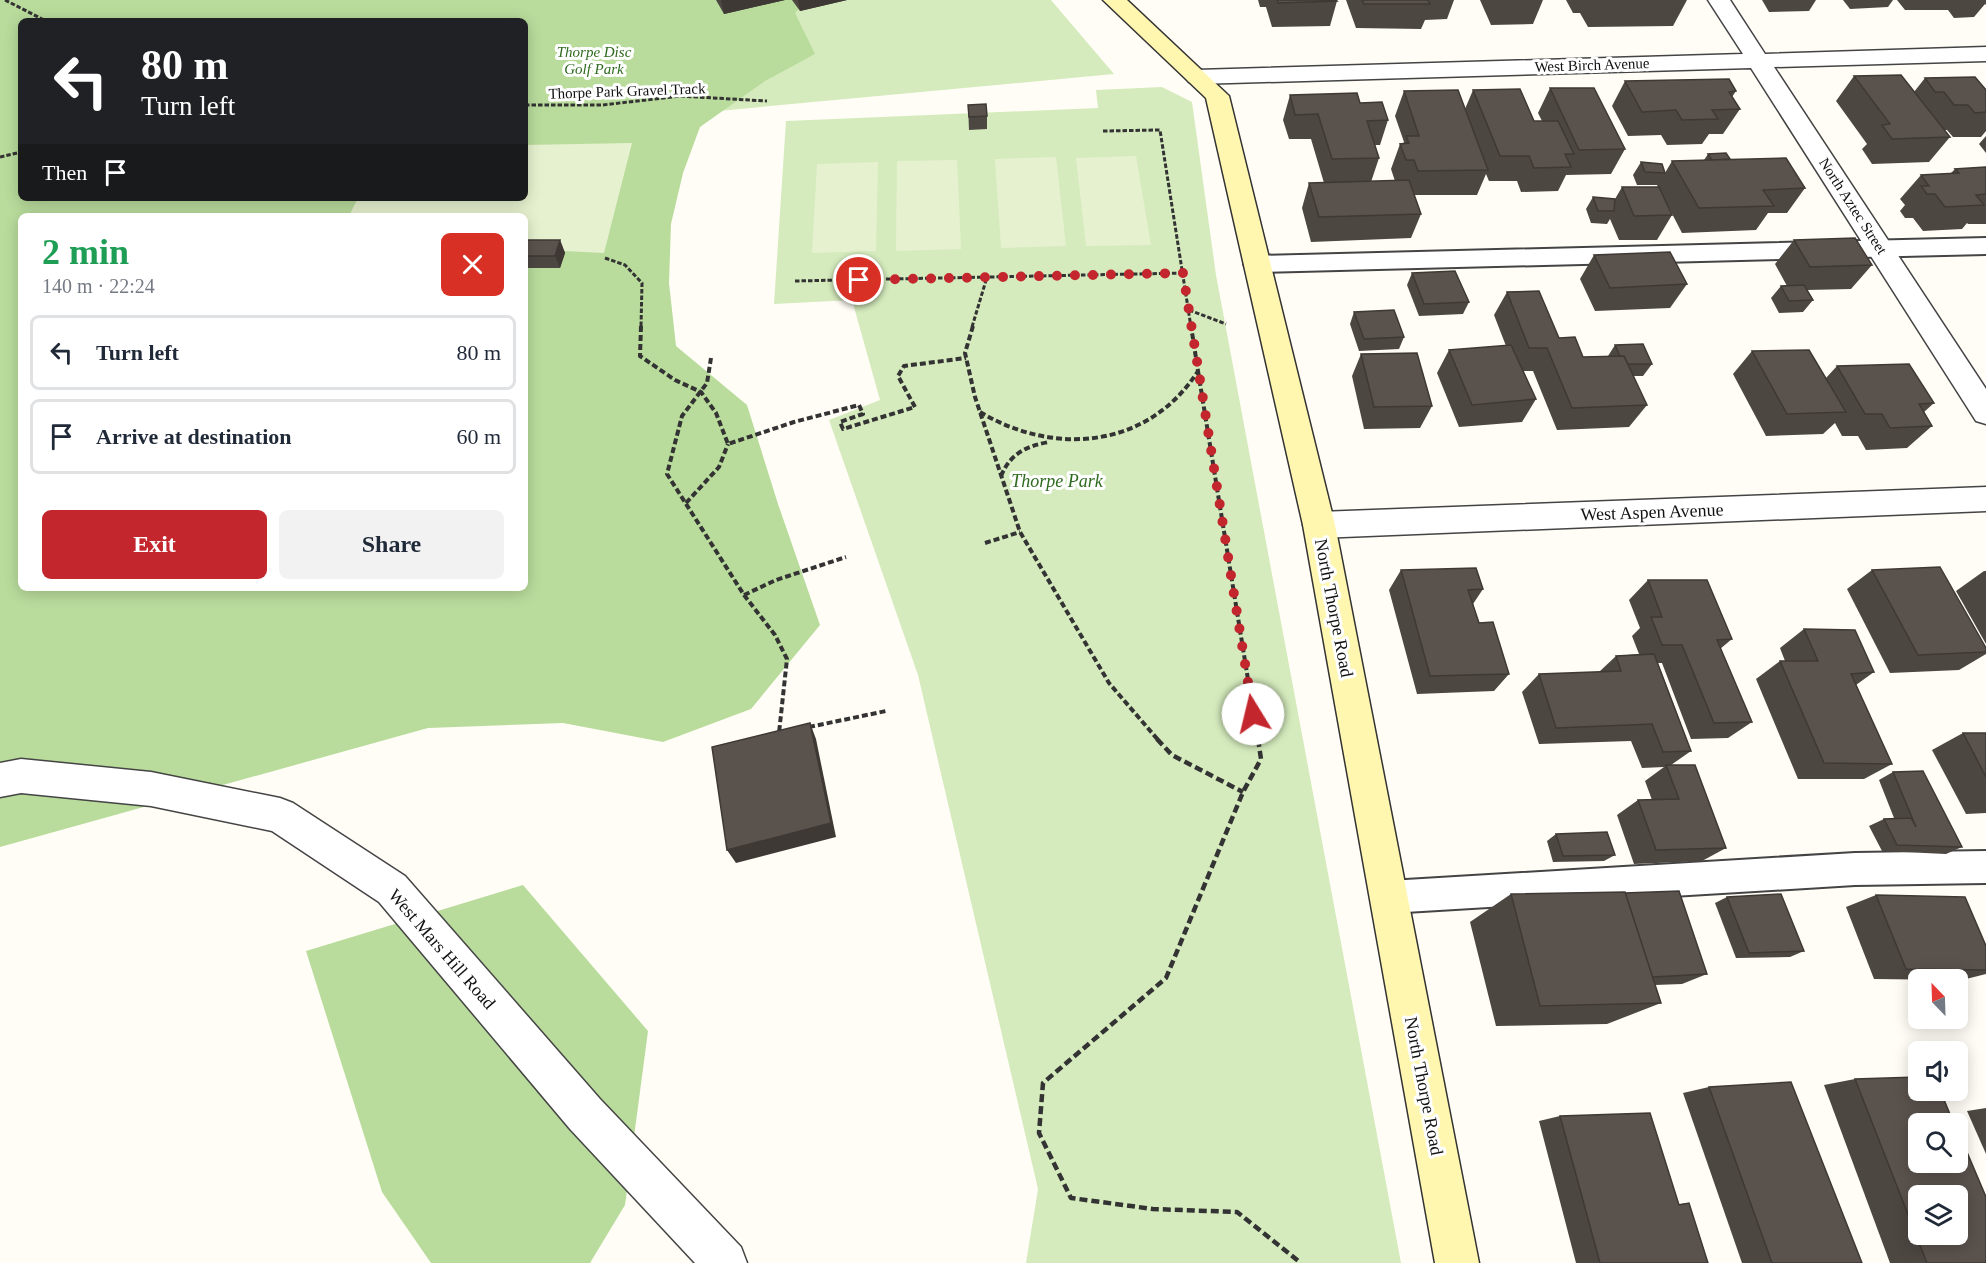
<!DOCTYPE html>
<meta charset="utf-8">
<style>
body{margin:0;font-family:"Times New Roman",serif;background:#f2f2f3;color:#1f2937;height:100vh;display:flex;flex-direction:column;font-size:22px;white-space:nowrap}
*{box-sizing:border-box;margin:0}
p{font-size:20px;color:#747a83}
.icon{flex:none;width:33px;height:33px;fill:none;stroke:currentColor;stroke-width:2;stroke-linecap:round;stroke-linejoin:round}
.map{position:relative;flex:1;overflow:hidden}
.panel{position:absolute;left:18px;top:213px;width:510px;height:378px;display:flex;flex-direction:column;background:#fff;border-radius:9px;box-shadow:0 3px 15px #0003}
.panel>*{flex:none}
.hud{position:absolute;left:18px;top:18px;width:510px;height:183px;border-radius:9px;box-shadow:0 3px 15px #0003;background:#202124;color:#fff;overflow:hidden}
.needle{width:39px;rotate:337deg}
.tools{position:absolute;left:1908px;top:969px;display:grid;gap:12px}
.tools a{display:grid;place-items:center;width:60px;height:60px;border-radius:9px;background:#fff;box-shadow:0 3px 15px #0003;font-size:30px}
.pin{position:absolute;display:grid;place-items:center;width:51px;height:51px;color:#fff;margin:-26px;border:3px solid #fff;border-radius:50%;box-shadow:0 2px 6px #0007}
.me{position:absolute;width:66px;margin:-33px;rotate:351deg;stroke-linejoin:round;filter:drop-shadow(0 0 4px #0008)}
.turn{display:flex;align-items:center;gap:21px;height:126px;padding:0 24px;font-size:27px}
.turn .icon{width:78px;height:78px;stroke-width:2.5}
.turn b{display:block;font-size:42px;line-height:51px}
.then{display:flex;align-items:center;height:57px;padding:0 24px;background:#0003;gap:12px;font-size:22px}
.round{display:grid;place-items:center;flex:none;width:63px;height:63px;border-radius:9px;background:#f2f2f3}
.headline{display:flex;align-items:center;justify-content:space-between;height:102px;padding:0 24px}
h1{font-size:36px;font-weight:700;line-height:45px;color:#1e9e55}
.cta{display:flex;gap:12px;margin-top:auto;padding:12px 24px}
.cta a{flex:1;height:69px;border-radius:9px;background:#c4262e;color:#fff;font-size:24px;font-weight:700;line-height:69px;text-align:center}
.cta a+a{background:#f2f2f3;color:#1f2937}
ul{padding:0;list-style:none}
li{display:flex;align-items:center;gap:18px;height:75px;margin:0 12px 9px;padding:0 12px;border:3px solid #e0e1e3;border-radius:9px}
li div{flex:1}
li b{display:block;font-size:22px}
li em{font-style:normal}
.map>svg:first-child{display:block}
</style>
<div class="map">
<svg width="1986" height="1263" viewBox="0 0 1986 1263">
<rect width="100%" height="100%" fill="#fffdf5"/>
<g fill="#d5ebbd">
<polygon points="0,0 1051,0 1114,74 525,129 525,21 21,21"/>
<polygon points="1162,87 1192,102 1216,275 1401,1263 1026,1263 1038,1189 918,675 829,420 880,400 852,300 774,304 786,121 1098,108 1096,90"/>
</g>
<g fill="#b9dc9c" fill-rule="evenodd">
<path d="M0 0H807L795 13 815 54 765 81 700 127 683 173 671 224 669 283 676 346 747 405 778 504 820 625 751 709 663 742 563 723 428 728 0 847ZM21 21H525V198H21ZM21 216H525V588H21Z"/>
<polygon points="523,885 648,1031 625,1205 590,1263 431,1263 382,1192 306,951"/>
</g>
<g fill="#e6f2cf">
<polygon points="632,143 604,253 525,249 525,216 349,216 358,198 525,198 525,145"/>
<polygon points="1136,156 1151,245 1086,246 1076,158"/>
<polygon points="1056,157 1066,246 1001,248 995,159"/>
<polygon points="957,160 961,249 896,251 897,161"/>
<polygon points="878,162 876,251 812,253 817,164"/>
</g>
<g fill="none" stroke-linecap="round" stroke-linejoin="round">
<g stroke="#444" stroke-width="4">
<g id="lane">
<polygon points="1986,238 1986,254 1255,272 1247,270 1244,264 1247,258 1255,256"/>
<polygon points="1986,851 1986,883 1855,885 1389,913 1377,908 1373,897 1377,886 1389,881 1855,853"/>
</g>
</g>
<g stroke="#444" stroke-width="3">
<g id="street">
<polygon points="1708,0 1730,0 1765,54 1986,47 1986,61 1774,67 1986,389 1986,424 1976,421 1751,68 1197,84 1189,82 1185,77 1189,72 1197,70 1743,54"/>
<polygon points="1986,487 1986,511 1319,538 1308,534 1303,525 1308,516 1319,512"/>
<polygon points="21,759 151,772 280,798 293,803 405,876 600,1099 741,1247 747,1263 695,1263 570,1129 379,902 272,831 151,806 21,793 0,797 0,763"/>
</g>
</g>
<g stroke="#333" stroke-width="3">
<polygon id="secondary" points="1103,0 1127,0 1229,96 1335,525 1479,1263 1435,1263 1303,525 1206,98"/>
</g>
<g stroke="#333" stroke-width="3" stroke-dasharray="4.5 2" stroke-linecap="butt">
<polyline points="5,0 46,21"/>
<polyline points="525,105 602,105 680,96 767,101"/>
<polyline points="1103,131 1160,130 1191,327"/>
<polyline points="0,157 21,152"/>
<polyline points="605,258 625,265 642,283 641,327"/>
<polyline points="795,281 1183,273"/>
<polyline points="1189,310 1226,324"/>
<polyline points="972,327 987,277"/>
</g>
<g stroke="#333" stroke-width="4" stroke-dasharray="6 3" stroke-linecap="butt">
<polyline points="641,326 640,356 675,380 701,392 716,413 728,444 794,422 859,405 863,414 840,422 843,429 915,407 898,376 904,366 966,358"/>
<polyline points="973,326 965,353 975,397 1020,532 1109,683 1159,741"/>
<polyline points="711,358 707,383 682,416 667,474 744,595 775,635 787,659 779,733"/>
<polyline points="1198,371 1258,741"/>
<path d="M980 412C1055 457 1149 448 1198 371L1191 326"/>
<path d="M1001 476C1010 454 1026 446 1049 442"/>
<polyline points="686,503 719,467 728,444"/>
<polyline points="985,543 1020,532"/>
<polyline points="744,595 776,580 846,557"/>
<polyline points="809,727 886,711"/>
</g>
<g stroke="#333" stroke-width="4.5" stroke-dasharray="8 4" stroke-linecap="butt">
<polyline points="1157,739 1172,755 1243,792"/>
<polyline points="1258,739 1261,759 1243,792 1166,978 1043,1083 1039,1133 1071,1198 1153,1209 1237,1212 1301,1263"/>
</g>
<use href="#lane" fill="#fff" fill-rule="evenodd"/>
<use href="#street" fill="#fff" fill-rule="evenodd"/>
<use href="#secondary" fill="#fff6b0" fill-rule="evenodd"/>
</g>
<g fill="#4d4742">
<polygon points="716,0 785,0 724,14"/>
<polygon points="792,0 847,0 800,11"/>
<polygon points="1258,0 1336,0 1337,1 1330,26 1272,27 1266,7 1260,7"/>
<polygon points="1346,0 1454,0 1447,19 1425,20 1421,29 1356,28"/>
<polygon points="1480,0 1543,0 1533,24 1491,25"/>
<polygon points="1566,0 1687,0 1673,26 1588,27 1580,13 1573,13"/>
<polygon points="1762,0 1816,0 1809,11 1769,12"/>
<polygon points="1843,0 1893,0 1888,7 1850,9"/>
<polygon points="1897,0 1986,0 1986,5 1985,4 1974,17 1954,18 1948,10 1905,10"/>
<polygon points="1854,76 1914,92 1925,78 1986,90 1986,131 1981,137 1953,137 1947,130 1944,130 1950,137 1929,162 1872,164 1862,149 1867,144 1836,101"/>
<polygon points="1625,81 1736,91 1732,97 1740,109 1723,134 1709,134 1702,144 1667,145 1661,135 1628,136 1612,106"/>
<polygon points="1550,88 1625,149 1611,174 1566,175 1558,191 1521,192 1517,181 1489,181 1486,174 1477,195 1414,195 1421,214 1411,238 1311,242 1302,208 1309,183 1324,183 1311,139 1289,139 1283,120 1290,95 1360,103 1388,120 1380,145 1375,145 1379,158 1371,182 1395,181 1391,169 1400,144 1403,144 1404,142 1395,116 1404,91 1465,109 1473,90 1534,121 1542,121 1538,113"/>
<polygon points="968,105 987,116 987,129 969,130"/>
<polygon points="1986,136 1986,153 1979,144"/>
<polygon points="1708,154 1730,159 1805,188 1787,213 1768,213 1756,230 1682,233 1667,204 1672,215 1657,240 1619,240 1610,219 1607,224 1591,223 1586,209 1593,197 1615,199 1622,187 1658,187 1657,185 1637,185 1633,175 1641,162 1665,173 1672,161 1704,160"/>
<polygon points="1986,167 1986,224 1968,224 1967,223 1962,229 1923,231 1913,218 1905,218 1900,211 1905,205 1900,199 1921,175 1950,174 1955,169"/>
<polygon points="525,240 560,240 565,253 560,268 525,268"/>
<polygon points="1794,240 1872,265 1851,289 1807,290 1813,300 1803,312 1779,313 1771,298 1781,286 1787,286 1775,264"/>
<polygon points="1594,255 1687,284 1670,308 1595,311 1580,279"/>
<polygon points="1412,273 1469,302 1463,314 1419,316 1407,285"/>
<polygon points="1507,292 1559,338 1583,357 1608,356 1615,345 1652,364 1643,376 1633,376 1647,405 1629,427 1557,430 1533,371 1523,371 1536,399 1522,422 1459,427 1437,373 1449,350 1506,346 1494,315"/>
<polygon points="1354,312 1404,337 1399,349 1359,351 1350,324"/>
<polygon points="1752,351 1826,378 1837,366 1934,403 1924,412 1932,426 1907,448 1866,450 1858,436 1842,436 1835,423 1823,434 1766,436 1733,374"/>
<polygon points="1361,354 1432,406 1420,428 1364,429 1352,376"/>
<polygon points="1401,570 1483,589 1473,604 1479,623 1509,674 1494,691 1417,694 1389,590"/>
<polygon points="1872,570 1986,648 1986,654 1959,670 1890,673 1847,589"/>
<polygon points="1984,571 1986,571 1986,644 1956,591"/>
<polygon points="1648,580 1732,639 1720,649 1752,722 1728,738 1691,739 1662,663 1658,663 1691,751 1671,765 1726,848 1702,861 1634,864 1617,815 1638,800 1652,800 1645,781 1664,767 1642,768 1631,741 1539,744 1522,692 1539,674 1599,672 1616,656 1639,654 1632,636 1640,628 1629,600"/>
<polygon points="1804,629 1874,672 1856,685 1892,764 1864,779 1798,779 1756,679 1780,661 1785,661 1780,648"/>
<polygon points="1963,733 1986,733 1986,813 1966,814 1932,750"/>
<polygon points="1893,772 1962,847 1946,854 1882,851 1869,826 1884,819 1894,818 1879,780"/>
<polygon points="1556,834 1615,855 1604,861 1553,862 1547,841"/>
<polygon points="1511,894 1707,974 1682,984 1655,985 1661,1003 1607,1024 1496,1026 1470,922"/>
<polygon points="1876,895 1986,946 1986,974 1962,980 1958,980 1874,979 1846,907"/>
<polygon points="1727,897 1804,951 1790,957 1736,958 1715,903"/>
<polygon points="1855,1079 1986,1263 1890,1263 1824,1085"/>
<polygon points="1709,1087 1862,1263 1742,1263 1683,1093"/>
<polygon points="1986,1108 1986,1154 1967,1111"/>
<polygon points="1560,1116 1679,1204 1689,1203 1708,1263 1576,1263 1539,1121"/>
</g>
<g fill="#3f3936">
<polygon points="721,0 785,0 724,14"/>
<polygon points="798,0 847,0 800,11"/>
<polygon points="560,240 565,253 560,268 555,256"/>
<polygon points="810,723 816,739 836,837 736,863 727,850"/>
</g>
<g fill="#5a524d" stroke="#3f3936" stroke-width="1.5" fill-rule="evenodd">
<polygon points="1277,0 1336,0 1337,1 1278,3"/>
<polygon points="1362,0 1428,0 1430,4 1364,4"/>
<polygon points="1901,75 1950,137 1892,139 1882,125 1890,124 1854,76"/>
<polygon points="1975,77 1986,90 1986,112 1975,113 1968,105 1954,105 1944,92 1935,92 1925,78"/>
<polygon points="1729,79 1736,91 1729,92 1740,109 1712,110 1718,119 1682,120 1676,110 1642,112 1625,81"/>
<polygon points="1550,88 1594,88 1625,149 1579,150"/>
<polygon points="1520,89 1534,121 1558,121 1574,154 1565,154 1571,167 1534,168 1529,156 1500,156 1473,90"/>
<polygon points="1458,90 1488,170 1418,171 1414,160 1406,160 1400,144 1409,143 1406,136 1419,136 1404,91"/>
<polygon points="1357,93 1360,103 1382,102 1388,120 1367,121 1379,158 1332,159 1318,114 1295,115 1290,95"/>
<polygon points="986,104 987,116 969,117 968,105"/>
<polygon points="1726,153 1730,159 1712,160 1708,154"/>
<polygon points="1786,158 1805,188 1763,190 1774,206 1699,208 1672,161"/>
<polygon points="1641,162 1662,164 1665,173 1645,172"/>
<polygon points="1986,167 1986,194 1976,195 1984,205 1945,207 1935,194 1927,194 1921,186 1929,186 1921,175 1959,173 1955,169"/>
<polygon points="1409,180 1421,214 1319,217 1309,183"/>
<polygon points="1622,187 1659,187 1672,215 1634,216"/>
<polygon points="1593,197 1615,199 1614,211 1598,211"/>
<polygon points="1855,238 1872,265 1810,267 1794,240"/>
<polygon points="525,240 560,240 555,256 525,256"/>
<polygon points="1670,252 1687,284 1610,288 1594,255"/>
<polygon points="1455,271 1469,302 1424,304 1412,273"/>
<polygon points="1804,285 1813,300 1789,301 1781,286"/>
<polygon points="1539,291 1559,338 1575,337 1583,357 1624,356 1647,405 1572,408 1547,348 1529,348 1507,292"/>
<polygon points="1394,310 1404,337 1364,339 1354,312"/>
<polygon points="1643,344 1652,364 1628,364 1624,356 1620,356 1615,345"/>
<polygon points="1511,345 1536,399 1472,405 1449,350"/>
<polygon points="1809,350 1846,412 1787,414 1752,351"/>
<polygon points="1417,353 1432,406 1374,407 1361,354"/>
<polygon points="1909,364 1934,403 1919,404 1932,426 1890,428 1882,414 1865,414 1837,366"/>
<polygon points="1940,567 1986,648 1986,652 1918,655 1872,570"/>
<polygon points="1476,568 1483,589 1468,590 1479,623 1493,622 1509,674 1430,676 1401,570"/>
<polygon points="1648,580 1707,580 1732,639 1717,640 1752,722 1714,723 1682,645 1662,645 1651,617 1662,617"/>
<polygon points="1804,629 1855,630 1874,672 1851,674 1892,764 1824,763 1780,661 1818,661"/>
<polygon points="1654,654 1691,751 1663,752 1652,724 1556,728 1539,674 1621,671 1616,656"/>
<polygon points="810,723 831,823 727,850 712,747"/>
<polygon points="1963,733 1986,733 1986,777"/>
<polygon points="1666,765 1695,765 1726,848 1656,850 1638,800 1679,799"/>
<polygon points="1923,771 1962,847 1897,845 1884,819 1911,818 1916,827 1893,772"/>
<polygon points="1607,832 1615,855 1563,856 1556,834"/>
<polygon points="1679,891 1707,974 1652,977 1625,893"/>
<polygon points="1625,892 1661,1003 1540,1006 1511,894"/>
<polygon points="1781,894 1804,951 1749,953 1727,897"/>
<polygon points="1876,895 1965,897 1986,946 1986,970 1906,969"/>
<path d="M1918 1077V1090H1940L1954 1124H1918V1162H1958V1131L1986 1197V1263H1927L1855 1079ZM1918 1196H1958V1234H1918Z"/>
<polygon points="1791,1082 1862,1263 1772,1263 1709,1087"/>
<polygon points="1650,1113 1679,1205 1689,1203 1708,1263 1600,1263 1560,1116"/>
</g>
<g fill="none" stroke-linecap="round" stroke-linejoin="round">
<polyline stroke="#c4262e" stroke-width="10" stroke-dasharray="0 18" points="859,280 1183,273 1253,714"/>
</g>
<g text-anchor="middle" stroke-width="6" stroke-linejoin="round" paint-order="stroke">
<g font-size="15" font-style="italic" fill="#2f6b1f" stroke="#fff">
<text x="594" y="57">Thorpe Disc<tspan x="594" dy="17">Golf Park</tspan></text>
</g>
<g font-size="15" fill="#111" stroke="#fff">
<text transform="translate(1592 65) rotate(-2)" y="5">West Birch Avenue</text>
<text transform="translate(627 91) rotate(-2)" y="5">Thorpe Park Gravel Track</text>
<text transform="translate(1853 206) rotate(57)" y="5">North Aztec Street</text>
</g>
<g font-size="18" font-style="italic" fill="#2f6b1f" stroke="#fff">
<text x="1057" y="487">Thorpe Park</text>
</g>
<g font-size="18" fill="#111" stroke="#fff">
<text transform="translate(1652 512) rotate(-2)" y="6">West Aspen Avenue</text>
<text transform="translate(1334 608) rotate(79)" y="6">North Thorpe Road</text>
<text transform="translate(442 949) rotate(49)" y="6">West Mars Hill Road</text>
<text transform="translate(1424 1086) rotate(79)" y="6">North Thorpe Road</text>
</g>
</g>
</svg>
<div class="tools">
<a><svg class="needle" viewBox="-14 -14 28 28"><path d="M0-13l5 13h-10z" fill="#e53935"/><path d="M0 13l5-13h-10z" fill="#747a83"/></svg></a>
<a><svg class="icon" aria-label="sound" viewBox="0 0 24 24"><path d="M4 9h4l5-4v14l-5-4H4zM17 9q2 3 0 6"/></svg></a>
<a><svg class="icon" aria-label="search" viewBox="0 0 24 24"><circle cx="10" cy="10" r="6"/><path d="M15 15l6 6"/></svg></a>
<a><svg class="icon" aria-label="layers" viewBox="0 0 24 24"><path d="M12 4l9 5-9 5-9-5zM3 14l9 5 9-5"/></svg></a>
</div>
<div class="pin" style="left:859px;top:280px;background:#d93025"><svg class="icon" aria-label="arrive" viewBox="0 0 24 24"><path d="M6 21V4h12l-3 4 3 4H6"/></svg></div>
<svg class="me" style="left:1253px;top:714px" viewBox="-20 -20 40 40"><circle r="19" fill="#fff"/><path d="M0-13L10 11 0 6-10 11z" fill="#c4262e"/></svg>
<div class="hud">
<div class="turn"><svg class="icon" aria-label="left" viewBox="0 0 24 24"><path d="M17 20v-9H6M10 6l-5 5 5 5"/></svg><div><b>80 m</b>Turn left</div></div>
<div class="then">Then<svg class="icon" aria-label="arrive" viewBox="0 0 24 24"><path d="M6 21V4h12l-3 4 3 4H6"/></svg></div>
</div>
<section class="panel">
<div class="headline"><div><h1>2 min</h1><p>140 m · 22:24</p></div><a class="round" style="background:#d93025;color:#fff"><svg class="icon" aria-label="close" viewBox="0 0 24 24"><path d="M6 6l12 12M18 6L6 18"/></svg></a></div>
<ul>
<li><svg class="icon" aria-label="left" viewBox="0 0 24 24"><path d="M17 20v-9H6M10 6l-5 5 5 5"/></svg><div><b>Turn left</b></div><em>80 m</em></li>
<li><svg class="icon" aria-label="arrive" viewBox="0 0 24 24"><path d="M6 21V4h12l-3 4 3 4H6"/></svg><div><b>Arrive at destination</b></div><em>60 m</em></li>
</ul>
<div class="cta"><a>Exit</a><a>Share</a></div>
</section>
</div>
